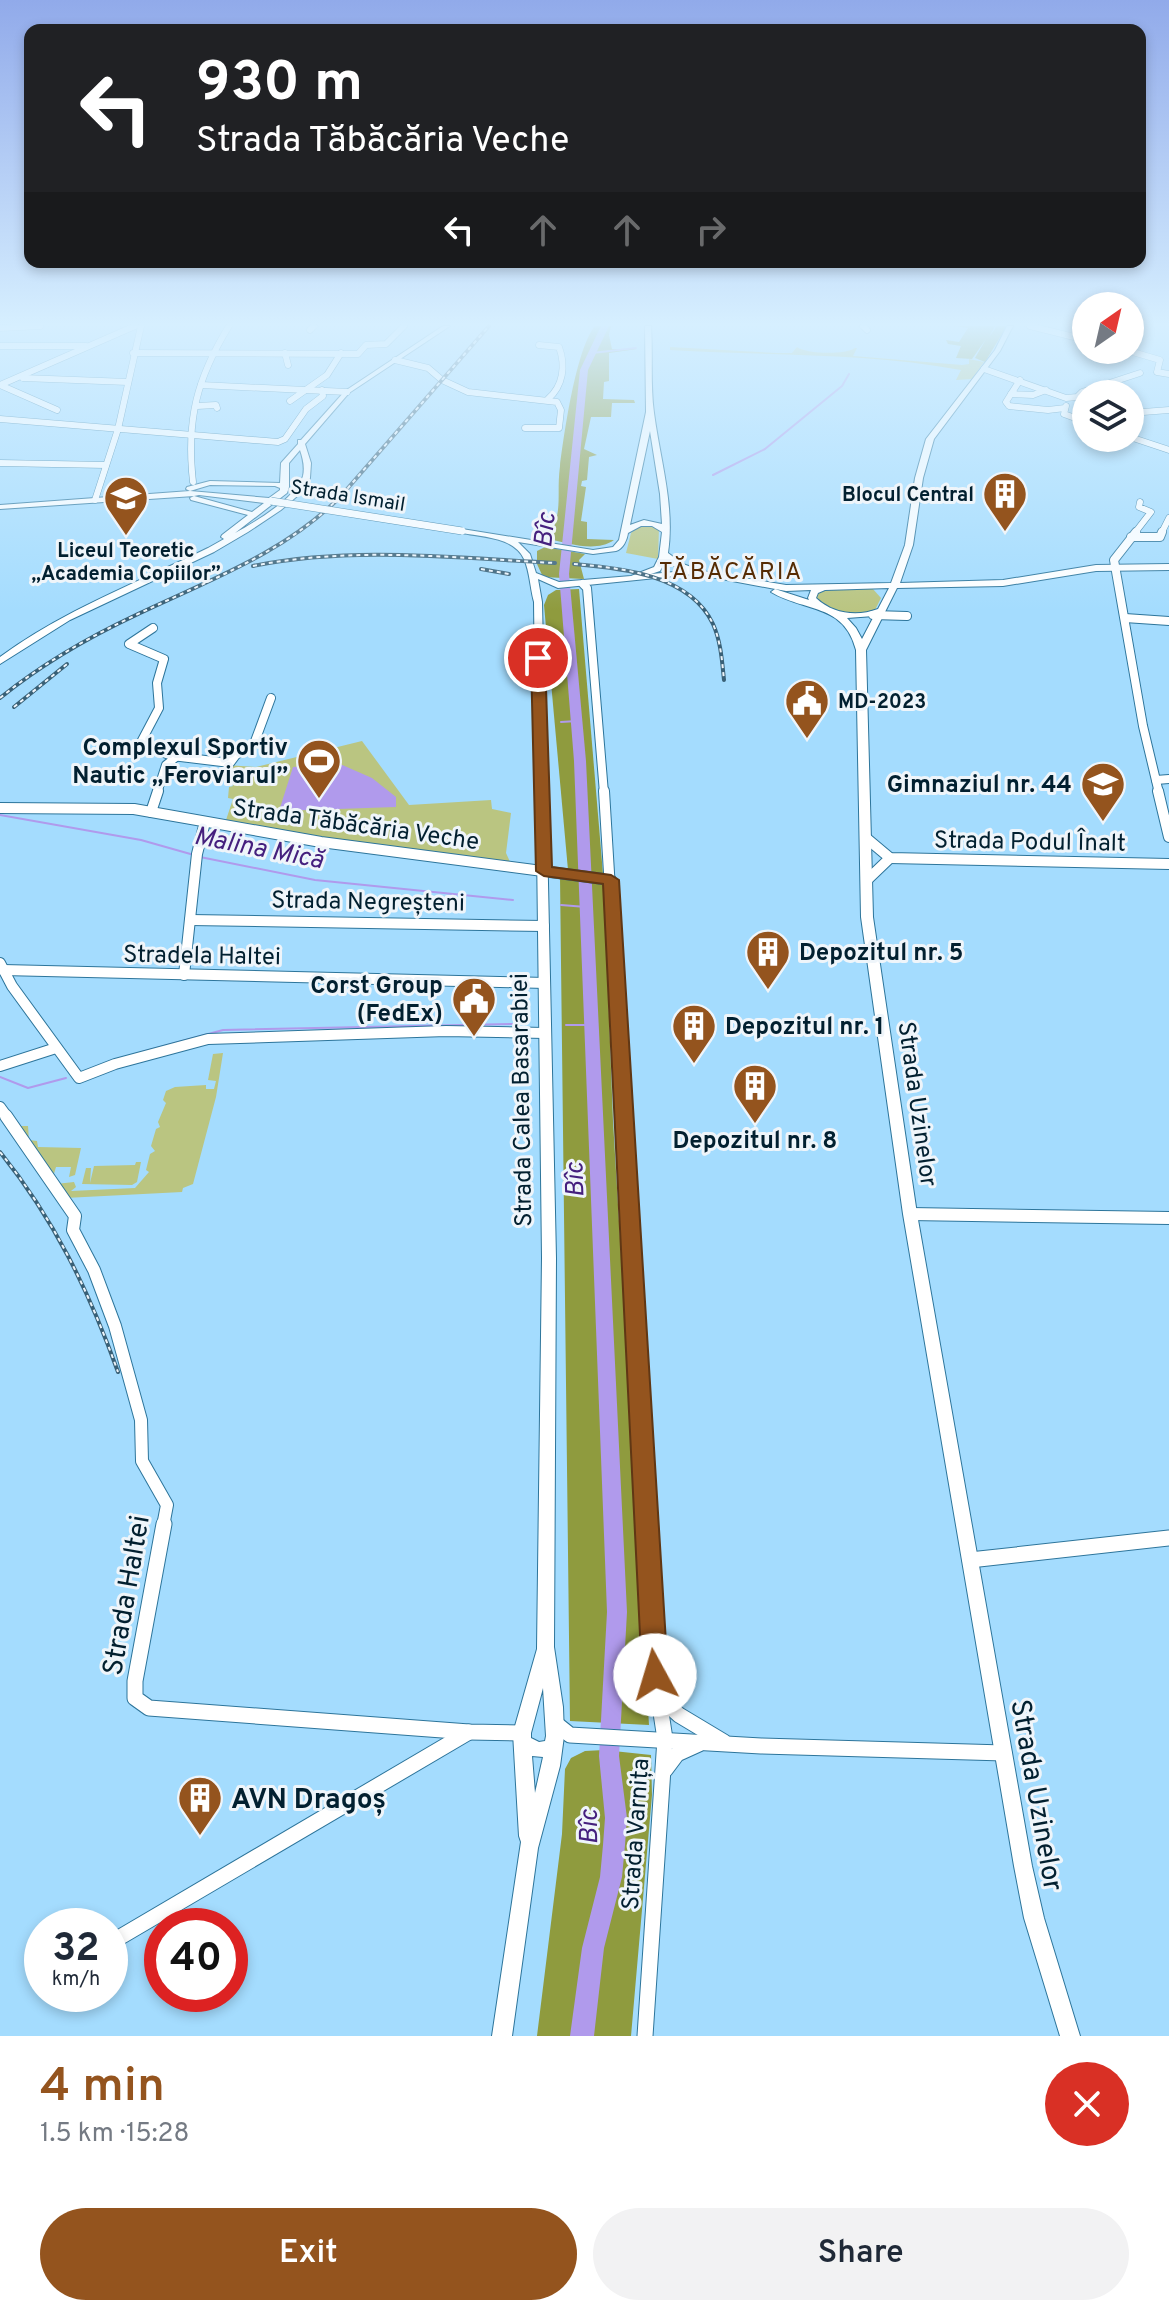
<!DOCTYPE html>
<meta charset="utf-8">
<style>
body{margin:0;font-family:Overpass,sans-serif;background:#f2f2f3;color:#1f2937;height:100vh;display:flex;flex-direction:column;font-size:30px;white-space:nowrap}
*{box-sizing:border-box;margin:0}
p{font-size:26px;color:#747a83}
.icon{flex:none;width:44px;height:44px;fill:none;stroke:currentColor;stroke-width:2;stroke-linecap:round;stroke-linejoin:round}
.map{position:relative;height:2036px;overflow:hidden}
.sheet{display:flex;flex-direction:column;background:#fff;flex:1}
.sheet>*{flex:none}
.guide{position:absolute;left:24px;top:24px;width:1122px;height:244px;border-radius:16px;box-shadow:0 4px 12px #0003;background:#202124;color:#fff;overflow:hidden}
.needle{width:52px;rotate:34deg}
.buttons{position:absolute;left:1072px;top:292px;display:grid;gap:16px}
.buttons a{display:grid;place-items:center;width:72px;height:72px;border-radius:50%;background:#fff;box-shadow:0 4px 12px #0003;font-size:40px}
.speed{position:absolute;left:24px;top:1908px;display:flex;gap:16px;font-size:40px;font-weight:700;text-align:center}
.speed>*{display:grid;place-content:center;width:104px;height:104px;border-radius:50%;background:#fff;box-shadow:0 4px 12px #0003;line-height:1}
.speed small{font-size:20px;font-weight:400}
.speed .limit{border:12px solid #d22;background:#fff;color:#111}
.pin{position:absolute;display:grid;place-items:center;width:68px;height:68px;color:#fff;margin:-34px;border:4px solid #fff;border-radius:50%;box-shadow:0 2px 8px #0007}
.me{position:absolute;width:88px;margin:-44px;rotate:354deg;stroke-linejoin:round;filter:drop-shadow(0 0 6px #0008)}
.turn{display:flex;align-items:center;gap:28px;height:168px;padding:0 40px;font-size:36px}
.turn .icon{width:104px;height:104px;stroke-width:2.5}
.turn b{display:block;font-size:56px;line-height:68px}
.lanes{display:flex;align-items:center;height:76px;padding:0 40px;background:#0003;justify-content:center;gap:40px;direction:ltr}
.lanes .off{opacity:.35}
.round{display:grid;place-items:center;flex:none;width:84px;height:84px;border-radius:42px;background:#f2f2f3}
.summary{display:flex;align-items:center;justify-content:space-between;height:136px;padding:0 40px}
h1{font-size:48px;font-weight:600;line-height:60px;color:#94541e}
.cta{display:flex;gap:16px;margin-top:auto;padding:16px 40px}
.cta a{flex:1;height:92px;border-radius:48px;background:#94541e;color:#fff;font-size:32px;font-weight:600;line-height:92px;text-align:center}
.cta a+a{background:#f2f2f3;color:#1f2937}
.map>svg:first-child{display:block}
</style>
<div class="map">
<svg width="1169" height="2036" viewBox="0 0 1169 2036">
<rect width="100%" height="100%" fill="#a4dcfe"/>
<g fill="#bac581">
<path d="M670 347 777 353H792L797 347C803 353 843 356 855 348H857L853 356 962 365 969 364V359L984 362 972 379 956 380 961 370C865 352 767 356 670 350Z"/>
<polygon points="643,523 659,527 658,559 626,553 631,533"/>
<path d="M872 588 881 598 875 610C855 618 833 611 816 599L818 593 827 589Z"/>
<polygon points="362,741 409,805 491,800 492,809 511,813 506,853 511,864 225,823 233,799 228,798 229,787 233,786 226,765 256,767"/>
<polygon points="223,1053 216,1097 193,1184 183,1188 182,1192 65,1198 56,1184 74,1182 76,1187 71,1191 135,1188 149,1172 146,1170 150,1154 155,1151 151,1146 156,1129 160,1127 158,1122 166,1103 163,1100 166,1091 175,1087 206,1085 206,1089 214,1089 216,1081 208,1080 213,1054"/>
<polygon points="18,1126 28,1126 29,1140 37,1141 38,1147 81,1148 75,1175 69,1177 71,1167 56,1167 53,1177"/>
<polygon points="136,1162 141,1162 137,1182 132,1185 82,1184 86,1168 91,1168 90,1183 94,1166 135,1165"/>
</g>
<g fill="#8f9b3e">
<path d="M595 326H611L609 335 612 349H637L609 353V381L604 382 603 399 634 400 635 403H612L611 417H591L584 449 597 455 589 457 587 480 582 481 581 486 586 487 581 521 587 522V539L614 540C595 553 569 543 548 539 564 511 556 496 560 466 564 434 576 349 595 326Z"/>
<polygon points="956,326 995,326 989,337 997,326 1007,326 985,362 975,358 986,339 972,359 956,358 961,346 948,344 946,340 959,342 968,328"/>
<polygon points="545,547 585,554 579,560 584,579 543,577 537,564 537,551"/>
<polygon points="579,589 603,874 568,870 544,605 548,595 556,590"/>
<polygon points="560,877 604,885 613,1121 649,1725 570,1721"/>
<polygon points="604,1750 651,1755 652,1795 631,2036 537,2036 562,1834 565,1769 571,1758 585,1751"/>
</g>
<polygon fill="#b09aec" points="340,764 372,778 396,797 396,807 279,811 293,767"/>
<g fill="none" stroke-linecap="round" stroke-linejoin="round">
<g stroke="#b09aec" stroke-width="2">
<polyline points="592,353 636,348"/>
<polyline points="713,475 765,449 842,386 849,374"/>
<polyline points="561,722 577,721"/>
<polyline points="0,815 141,840 194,855"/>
<polyline points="200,857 315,880 513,900"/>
<polyline points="561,905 586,907"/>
<polyline points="566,1025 592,1025"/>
<polyline points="142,1052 223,1030 514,1024"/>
<polyline points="0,1077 28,1088 66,1078"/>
</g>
<polygon fill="#b09aec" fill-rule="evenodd" points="601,326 609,326 588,370 569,574 586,761 627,1612 619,1756 627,1818 625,1845 622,1877 604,1948 594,2036 570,2036 582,1948 600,1877 603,1845 605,1818 599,1756 607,1612 574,761 559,574 580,370"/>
<g stroke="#2d759b" stroke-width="7">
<g id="minor-far4">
<polyline points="863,326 867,330"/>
<polyline points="1030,326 1086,340"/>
<polyline points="0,328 40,326"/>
<polyline points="310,330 314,326"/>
<path d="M539 345 559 347C566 366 563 386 548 399"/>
<polyline points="0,346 86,346"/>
<polyline points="1126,350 1160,360 1157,372 1169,374"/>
<polyline points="133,353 358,354 366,345 386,344 404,326"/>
<polyline points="285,353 288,365"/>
<polyline points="395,360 428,368 442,380 468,392 557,402 561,410 559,428 525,428"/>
<polyline points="984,369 1066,398 1077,397 1082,392 1140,373"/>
<polyline points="23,378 128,382"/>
<polyline points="1020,380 1011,394 1033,395 1046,390"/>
<polyline points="0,385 135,326"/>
<polyline points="0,385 57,410"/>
<polyline points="201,385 347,392"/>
<polyline points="1011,394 1006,402 1009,406 1048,410 1065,408"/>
<polyline points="290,401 327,375 341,353"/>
<polyline points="197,406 216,405 217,408"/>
<polyline points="1066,406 1064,414 1086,422"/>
<polyline points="1130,413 1169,410"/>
<polyline points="0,419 278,442 285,439 306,409 323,396 322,390"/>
<polyline points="1130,437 1169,450"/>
<polyline points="0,463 106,465"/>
<path d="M193 482C186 420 197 378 229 326"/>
<polyline points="95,500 118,429 141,326"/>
<polyline points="1134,534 1151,512 1139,507 1140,502"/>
<polyline points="1161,534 1169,518"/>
</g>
</g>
<g stroke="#2d759b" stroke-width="10">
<g id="minor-far3">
<polyline points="1136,532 1114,560 1143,726 1159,793"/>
<polyline points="1131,537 1160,537 1162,532"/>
<polyline points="583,584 587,588 604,793"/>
<polyline points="873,615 907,616"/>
<polyline points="1125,618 1169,621"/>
<polyline points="153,628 129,644 164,659 157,683 159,708 140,744 172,756 230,763 236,755 254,744 271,698"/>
<polyline points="1156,780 1169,779"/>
<polyline points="157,793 166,765 176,757"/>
</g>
</g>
<g stroke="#2d759b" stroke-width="12">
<g id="minor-far2">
<polyline points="604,791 624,1118"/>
<polyline points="1158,791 1169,837"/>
<polyline points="0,808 134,809 321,842 611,880"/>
<polyline points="151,812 158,791"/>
<polyline points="865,837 890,858 1169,864"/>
<polyline points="866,881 890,858"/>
<polyline points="190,920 544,926"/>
<polyline points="0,963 12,986 79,1078 115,1064 208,1039 446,1031 545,1033"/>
<polyline points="3,970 545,983"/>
<polyline points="184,975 197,854 205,822"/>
<polyline points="0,1066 56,1048"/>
<polyline points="0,1107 8,1118"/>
</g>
</g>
<g stroke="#2d759b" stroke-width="14">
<g id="minor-far1">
<polyline points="6,1116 75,1216 73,1230 94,1270 115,1326 141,1420 142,1461 167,1505 163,1526"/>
<polyline points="624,1116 645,1526"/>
<polyline points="910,1214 1169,1218"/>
</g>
</g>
<g stroke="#2d759b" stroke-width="17">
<g id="minor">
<polyline points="164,1524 135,1681 135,1698 149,1708 469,1732 522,1733"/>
<polyline points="970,1560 1169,1538"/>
<polyline points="659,1697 679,1715 724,1742"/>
<polyline points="555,1723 570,1735 761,1746 1004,1753"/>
<polyline points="665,1770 677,1754 699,1744"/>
<polyline points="110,1943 469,1732"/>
<polyline points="645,2036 665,1739 652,1654 645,1524"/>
</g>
</g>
<g stroke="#2d759b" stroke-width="2">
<g id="major">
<path d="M443 326H450L349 393 305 444 311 463 310 478 302 492 281 510 248 532 214 552 70 620 0 664V657C64 610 137 583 208 548L224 539 221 537 222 535 248 515 191 500 190 498 194 496 0 509V505L190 491 186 489 187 487 210 481 280 483 281 463 298 444V440H301L345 391ZM300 450C303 459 305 467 303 476 297 497 254 523 235 533L287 493 289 487V463ZM210 485 275 486 280 488V490L269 498 190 491ZM199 495 264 503 252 512 194 496Z"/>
<path d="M645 326H651C653 355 650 384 654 413 660 459 675 506 668 553L683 564 702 571 786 585 891 583 905 545 915 478 926 439 995 350 1007 326H1013L1000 351 934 439 923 478 913 545 900 583 1003 580 1096 565 1169 564V570L1096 571 1003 586 897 588 866 650 873 917 917 1214 1032 1866 1044 1918 1080 2036H1060L1024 1918 1014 1866 903 1214 861 917 856 650C844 603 804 612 771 592L775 589 809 600 808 598 811 590 786 591 695 574 558 588 538 579 542 602 556 1258 554 1647 563 1707 564 1736 560 1766 538 1848 512 2036H492L521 1842 519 1836 513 1733 537 1649 542 1258 534 602C530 588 530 572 524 559 514 537 482 537 462 533L458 531 462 529 593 550 613 547 619 540 646 412ZM650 431 660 494 662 524 644 520 630 525ZM641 526H652L662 532 659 557 654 567 631 576 559 582 536 573 530 554 518 542 593 554 616 551C623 549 627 540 628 533ZM666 560 677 568 686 571 651 574 660 571ZM889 588 878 609C857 617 833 614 816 598L818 593 825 590ZM874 616 862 639 856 628 847 618ZM543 1688 546 1736 545 1741 539 1742 531 1738V1733ZM532 1756 543 1757 535 1793Z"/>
</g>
</g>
<use href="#minor-far4" stroke="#fff" stroke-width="6"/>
<use href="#minor-far3" stroke="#fff" stroke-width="8"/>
<use href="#minor-far2" stroke="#fff" stroke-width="10"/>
<use href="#minor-far1" stroke="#fff" stroke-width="12"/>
<use href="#minor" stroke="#fff" stroke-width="15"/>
<use href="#major" fill="#fff" fill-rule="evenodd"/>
<g stroke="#396076" stroke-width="4">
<g id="rail">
<path d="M574 564C622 568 690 575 713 624 721 642 722 661 724 680"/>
<path d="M253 566C353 546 454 558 555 563"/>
<polyline points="481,569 509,574"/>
<path d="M0 698C42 664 87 638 136 615 207 581 285 553 341 496L489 326"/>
<polyline points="14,707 67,664"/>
<path d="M0 1152C54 1219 89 1291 118 1372"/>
</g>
</g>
<use href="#rail" stroke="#eff5fa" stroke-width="2" stroke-dasharray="4" stroke-linecap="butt"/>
<g stroke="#2d759b" stroke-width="8" stroke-linecap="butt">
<polyline id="major-bridge" points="271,501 462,531"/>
</g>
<use href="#major-bridge" stroke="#fff" stroke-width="7"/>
</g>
<linearGradient id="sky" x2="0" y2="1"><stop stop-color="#91aaea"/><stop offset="0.53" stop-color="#d6efff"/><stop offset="1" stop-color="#d6efff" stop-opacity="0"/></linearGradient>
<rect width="1169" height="611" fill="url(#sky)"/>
<polygon fill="#94541e" stroke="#603714" stroke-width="2" points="538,654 545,658 552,867 611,875 619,880 668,1675 664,1683 655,1687 646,1683 642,1675 603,884 544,876 536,871 531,658"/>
<defs>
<g id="building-pin" transform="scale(2.3)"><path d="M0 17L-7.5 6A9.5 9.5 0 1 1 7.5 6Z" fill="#94541e" stroke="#eff5fa"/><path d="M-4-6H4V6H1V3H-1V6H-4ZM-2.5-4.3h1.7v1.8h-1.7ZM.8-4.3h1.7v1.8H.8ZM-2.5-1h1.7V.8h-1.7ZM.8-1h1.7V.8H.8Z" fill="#fff"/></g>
<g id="school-pin" transform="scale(2.3)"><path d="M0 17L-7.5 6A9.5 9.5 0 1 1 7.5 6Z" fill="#94541e" stroke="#eff5fa"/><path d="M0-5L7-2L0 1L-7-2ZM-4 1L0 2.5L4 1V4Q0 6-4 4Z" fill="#fff"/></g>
<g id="civic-pin" transform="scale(2.3)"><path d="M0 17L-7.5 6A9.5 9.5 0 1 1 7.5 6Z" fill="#94541e" stroke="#eff5fa"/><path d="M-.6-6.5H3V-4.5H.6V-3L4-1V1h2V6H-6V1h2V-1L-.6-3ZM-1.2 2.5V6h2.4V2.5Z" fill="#fff"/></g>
<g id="stadium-pin" transform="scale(2.3)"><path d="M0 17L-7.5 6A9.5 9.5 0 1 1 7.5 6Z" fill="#94541e" stroke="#eff5fa"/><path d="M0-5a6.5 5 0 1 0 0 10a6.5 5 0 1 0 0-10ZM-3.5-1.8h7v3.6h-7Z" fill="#fff"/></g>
</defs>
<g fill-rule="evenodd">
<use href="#building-pin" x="1005" y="494"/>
<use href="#school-pin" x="126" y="498"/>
<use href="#civic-pin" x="807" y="701"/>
<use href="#stadium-pin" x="319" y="761"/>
<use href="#school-pin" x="1103" y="784"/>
<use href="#building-pin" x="768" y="952"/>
<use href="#civic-pin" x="474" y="999"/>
<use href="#building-pin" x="694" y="1026"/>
<use href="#building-pin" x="755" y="1086"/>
<use href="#building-pin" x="200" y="1798"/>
</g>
<g text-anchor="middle" stroke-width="6" stroke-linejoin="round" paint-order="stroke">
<g font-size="20" font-weight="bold" fill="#022030" stroke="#eff5fa" text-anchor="end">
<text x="974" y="501">Blocul Central</text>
<text x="126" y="557" text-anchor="middle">Liceul Teoretic<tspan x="126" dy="23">„Academia Copiilor”</tspan></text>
<text x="838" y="708" text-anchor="start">MD-2023</text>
</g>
<g font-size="20" fill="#022030" stroke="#eff5fa">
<text transform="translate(348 495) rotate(9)" y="7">Strada Ismail</text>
</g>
<g font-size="24" letter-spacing="2" fill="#562b03" stroke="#eff5fa">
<text x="731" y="579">TĂBĂCĂRIA</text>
</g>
<g font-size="24" font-weight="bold" fill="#022030" stroke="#eff5fa" text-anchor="end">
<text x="288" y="755">Complexul Sportiv<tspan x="288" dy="28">Nautic „Feroviarul”</tspan></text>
<text x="1072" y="792">Gimnaziul nr. 44</text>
<text x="799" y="960" text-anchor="start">Depozitul nr. 5</text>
<text x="443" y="993">Corst Group<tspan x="443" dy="28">(FedEx)</tspan></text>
<text x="725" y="1034" text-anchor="start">Depozitul nr. 1</text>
<text x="755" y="1148" text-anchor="middle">Depozitul nr. 8</text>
</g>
<g font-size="24" fill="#022030" stroke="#eff5fa">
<text transform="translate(356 824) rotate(8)" y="8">Strada Tăbăcăria Veche</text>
<text transform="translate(1030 841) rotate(1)" y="8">Strada Podul Înalt</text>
<text transform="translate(368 901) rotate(1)" y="8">Strada Negreșteni</text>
<text transform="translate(202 955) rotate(1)" y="8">Stradela Haltei</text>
<text transform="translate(521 1100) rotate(-91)" y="8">Strada Calea Basarabiei</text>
<text transform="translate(918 1104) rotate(82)" y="8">Strada Uzinelor</text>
<text transform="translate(635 1834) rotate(-86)" y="8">Strada Varnița</text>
</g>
<g font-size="26" font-style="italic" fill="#45207e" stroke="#eff5fa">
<text transform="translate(544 530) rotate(-84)" y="9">Bîc</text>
<text transform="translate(259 847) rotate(11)" y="9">Malina Mică</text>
<text transform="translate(574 1180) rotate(-92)" y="9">Bîc</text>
<text transform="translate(588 1827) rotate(-91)" y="9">Bîc</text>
</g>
<g font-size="28" fill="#022030" stroke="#eff5fa">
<text transform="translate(125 1595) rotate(-80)" y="10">Strada Haltei</text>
<text transform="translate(1038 1795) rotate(80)" y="10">Strada Uzinelor</text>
</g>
<g font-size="28" font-weight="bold" fill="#022030" stroke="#eff5fa" text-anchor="start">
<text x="231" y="1808">AVN Dragoș</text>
</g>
</g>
</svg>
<div class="buttons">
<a><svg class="needle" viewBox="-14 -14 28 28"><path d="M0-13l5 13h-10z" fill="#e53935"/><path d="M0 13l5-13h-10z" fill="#747a83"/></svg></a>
<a><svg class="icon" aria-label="layers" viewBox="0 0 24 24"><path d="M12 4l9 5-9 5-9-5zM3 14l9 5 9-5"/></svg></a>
</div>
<div class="speed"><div>32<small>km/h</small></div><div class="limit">40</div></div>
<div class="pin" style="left:538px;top:658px;background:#d93025"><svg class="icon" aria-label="arrive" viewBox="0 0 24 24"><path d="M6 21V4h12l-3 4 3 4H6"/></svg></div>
<svg class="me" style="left:655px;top:1675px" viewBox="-20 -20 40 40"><circle r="19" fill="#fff"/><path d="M0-13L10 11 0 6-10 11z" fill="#94541e"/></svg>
<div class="guide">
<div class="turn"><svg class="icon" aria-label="left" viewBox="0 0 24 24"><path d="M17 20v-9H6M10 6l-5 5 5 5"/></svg><div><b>930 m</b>Strada Tăbăcăria Veche</div></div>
<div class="lanes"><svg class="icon" aria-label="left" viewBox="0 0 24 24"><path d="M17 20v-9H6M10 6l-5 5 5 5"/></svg><svg class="icon off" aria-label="ahead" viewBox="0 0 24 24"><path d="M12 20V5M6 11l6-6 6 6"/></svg><svg class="icon off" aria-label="ahead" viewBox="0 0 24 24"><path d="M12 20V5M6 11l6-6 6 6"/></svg><svg class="icon off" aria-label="right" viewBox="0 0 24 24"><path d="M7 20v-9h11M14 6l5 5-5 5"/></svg></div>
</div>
</div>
<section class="sheet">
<div class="summary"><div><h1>4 min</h1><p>1.5 km · 15:28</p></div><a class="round" style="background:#d93025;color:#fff"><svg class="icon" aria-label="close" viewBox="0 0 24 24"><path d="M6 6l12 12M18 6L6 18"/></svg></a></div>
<div class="cta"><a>Exit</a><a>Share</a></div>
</section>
